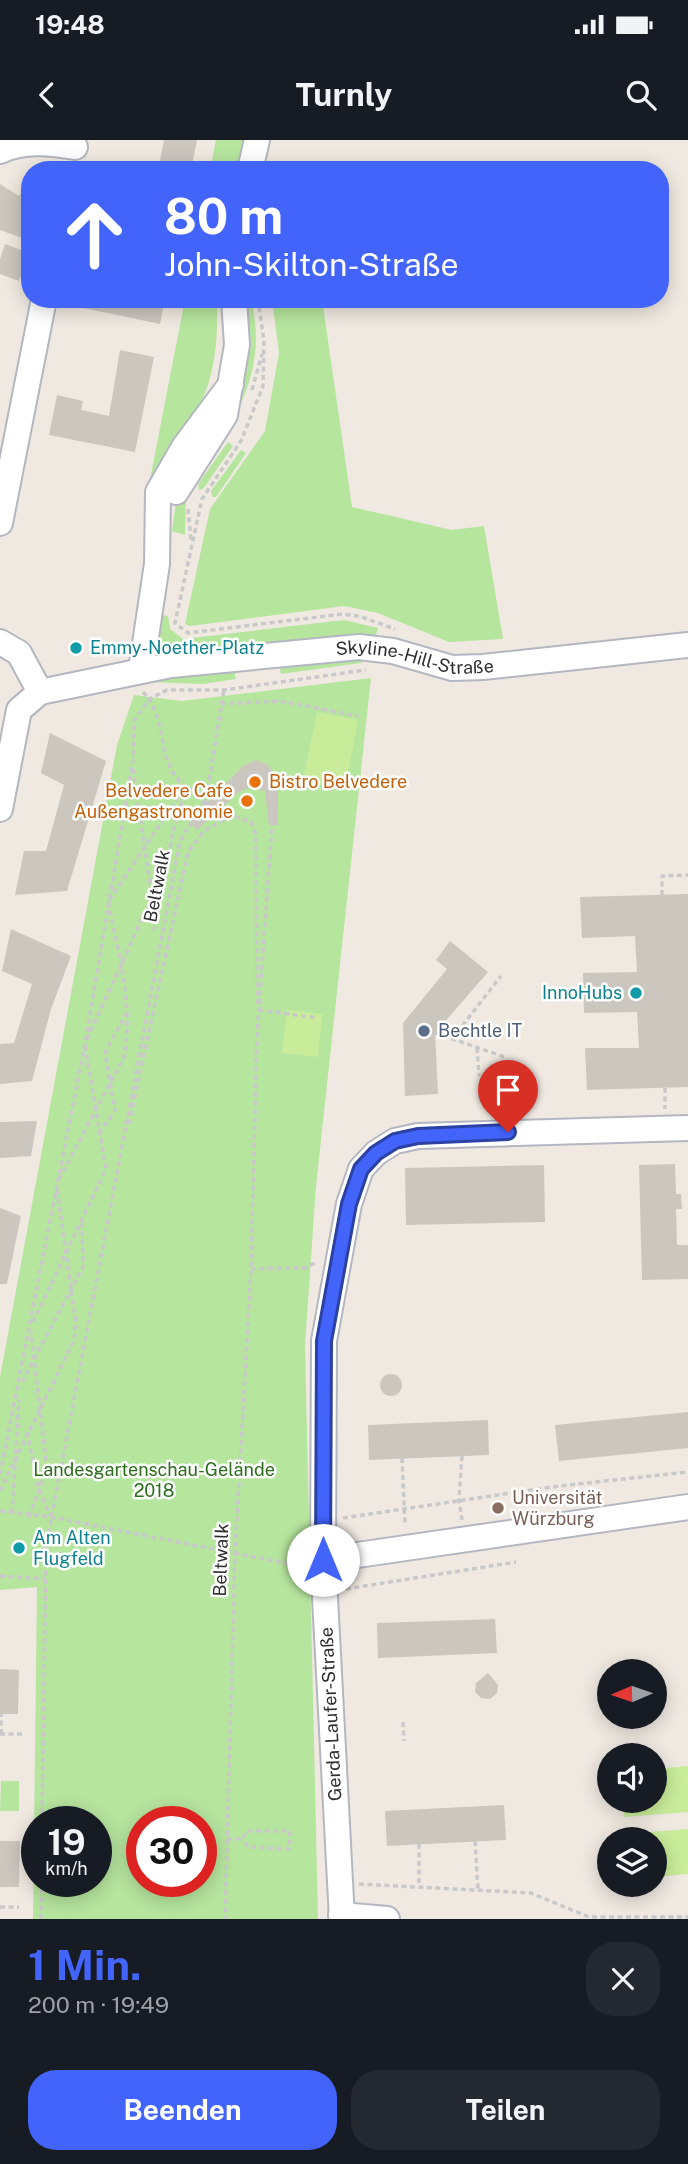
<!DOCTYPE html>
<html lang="de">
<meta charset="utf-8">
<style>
body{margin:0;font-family:"Public Sans",sans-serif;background:#242831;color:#f1f3f6;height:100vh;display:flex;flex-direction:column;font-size:26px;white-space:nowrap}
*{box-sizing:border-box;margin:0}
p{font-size:23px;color:#9ea1a6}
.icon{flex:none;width:38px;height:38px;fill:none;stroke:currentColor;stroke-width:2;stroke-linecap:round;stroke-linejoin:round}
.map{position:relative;height:1779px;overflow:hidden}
.drawer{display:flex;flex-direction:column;background:#171b24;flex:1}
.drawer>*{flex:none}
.hud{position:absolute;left:21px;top:21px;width:648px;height:147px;border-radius:28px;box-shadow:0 4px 18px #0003;background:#4264fb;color:#fff;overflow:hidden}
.needle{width:46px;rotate:268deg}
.controls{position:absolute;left:597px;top:1519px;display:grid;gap:14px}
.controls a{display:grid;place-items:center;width:70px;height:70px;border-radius:50%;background:#171b24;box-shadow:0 4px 18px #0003;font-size:35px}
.speed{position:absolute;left:21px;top:1666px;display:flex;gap:14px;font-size:35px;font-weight:700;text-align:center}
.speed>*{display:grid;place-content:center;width:91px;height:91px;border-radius:50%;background:#171b24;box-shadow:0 4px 18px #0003;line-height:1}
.speed small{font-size:18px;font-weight:400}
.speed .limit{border:10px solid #d22;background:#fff;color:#111}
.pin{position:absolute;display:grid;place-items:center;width:60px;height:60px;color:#fff;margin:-72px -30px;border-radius:50% 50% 50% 0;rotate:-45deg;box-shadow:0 0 7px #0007}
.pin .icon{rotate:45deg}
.me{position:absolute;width:77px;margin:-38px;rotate:0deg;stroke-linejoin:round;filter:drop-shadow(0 0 5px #0008)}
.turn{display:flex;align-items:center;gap:24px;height:147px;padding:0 28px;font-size:32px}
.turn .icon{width:91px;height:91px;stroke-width:2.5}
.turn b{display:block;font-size:49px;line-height:60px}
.round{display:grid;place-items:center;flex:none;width:74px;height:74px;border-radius:28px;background:#242831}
.overview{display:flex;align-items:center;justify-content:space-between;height:119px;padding:0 28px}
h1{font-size:42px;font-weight:700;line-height:52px;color:#4264fb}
.primary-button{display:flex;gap:14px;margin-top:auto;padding:14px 28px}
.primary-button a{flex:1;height:80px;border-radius:28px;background:#4264fb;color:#fff;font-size:28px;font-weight:700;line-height:80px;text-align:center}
.primary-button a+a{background:#242831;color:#f1f3f6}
.status{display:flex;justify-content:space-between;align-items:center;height:49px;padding:0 35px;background:#171b24;direction:ltr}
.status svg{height:19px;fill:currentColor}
header{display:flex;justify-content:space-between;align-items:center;height:91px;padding:0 28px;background:#171b24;font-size:32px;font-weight:700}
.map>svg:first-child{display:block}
</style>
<div class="status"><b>19:48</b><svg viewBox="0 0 49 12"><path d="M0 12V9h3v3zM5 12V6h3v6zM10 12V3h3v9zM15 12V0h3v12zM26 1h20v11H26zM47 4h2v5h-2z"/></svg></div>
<header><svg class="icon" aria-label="back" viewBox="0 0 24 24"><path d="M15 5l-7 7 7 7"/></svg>Turnly<svg class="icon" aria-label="search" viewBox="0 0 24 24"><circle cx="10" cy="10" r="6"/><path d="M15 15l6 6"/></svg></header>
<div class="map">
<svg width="688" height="1779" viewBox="0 0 688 1779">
<rect width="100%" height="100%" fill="#efe9e1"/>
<g fill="#b6e59e" fill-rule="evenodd">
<polygon points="216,0 244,0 237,30 210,30"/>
<path d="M185 159H217C220 253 196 275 148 350Z"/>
<path d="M245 159H251C263 208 252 249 226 291 244 241 254 213 245 159Z"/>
<polygon points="272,159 322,159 352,367 452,390 484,386 503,499 449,502 378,473 344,466 190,486 185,484 210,369 265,291 279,213"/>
<polygon points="228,302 233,306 203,349 199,350 198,344"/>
<polygon points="241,310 246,313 216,357 212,357 211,351"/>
<polygon points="186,354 185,395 172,391 177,355"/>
<polygon points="157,474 168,476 170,489 183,499 344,480 378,488 376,495 349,494 176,516 158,501"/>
<polygon points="365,519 361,523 281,534 279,523"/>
<polygon points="234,529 236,539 203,544 149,542"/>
<path d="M371 538 316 1046 305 1205 318 1779H33L37 1447 0 1450V1237L117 605 134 555 182 561ZM37 1682H96V1741H37ZM142 1682H201V1741H142Z"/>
<polygon points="1,1641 19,1641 19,1671 0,1671"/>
</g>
<g fill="#c9ec9a">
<polygon points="317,572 358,580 345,650 303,640"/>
<polygon points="287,870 322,874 318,917 282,913"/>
<polygon points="688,1626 688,1672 624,1677 623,1661 654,1661 655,1629"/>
<polygon points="688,1689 688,1734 655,1737 654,1699 625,1699 624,1694"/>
</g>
<g fill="#cbc7bf">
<polygon points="164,0 197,0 191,30 158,30"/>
<polygon points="30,40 30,83 22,98 0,90 0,44 19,56"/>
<polygon points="5,104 29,113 19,141 0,134 0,119"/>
<polygon points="75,159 165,159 160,184 74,166"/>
<polygon points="120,210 154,217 135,312 49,295 57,255 83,261 81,270 109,276"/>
<polygon points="50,593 106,621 67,751 15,755 24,711 46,711 64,645 41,633"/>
<polygon points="256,620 268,625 278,638 278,685 269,685 265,651 250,647 239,652 197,690 189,681 243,626"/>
<polygon points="688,754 688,947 587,950 585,908 639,908 637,872 584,873 583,833 637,832 635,796 582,798 580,757"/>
<polygon points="11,789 71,816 51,869 32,941 0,944 0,904 14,903 32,844 2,831"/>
<polygon points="450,801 488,832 435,893 438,954 405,956 403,883 447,829 436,820"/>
<polygon points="37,981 31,1016 0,1018 0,982"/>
<polygon points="675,1024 676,1054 681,1054 682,1069 676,1069 677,1105 688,1105 688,1139 642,1140 639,1025"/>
<polygon points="544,1025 545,1082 406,1085 405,1028"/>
<polygon points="0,1068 21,1076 7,1144 0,1144"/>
<circle cx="391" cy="1245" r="11"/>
<polygon points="688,1272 688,1308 559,1321 555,1285"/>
<polygon points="488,1280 489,1315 369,1320 368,1285"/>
<polygon points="495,1479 497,1513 378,1518 377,1483"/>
<polygon points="0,1529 19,1530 18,1574 0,1574"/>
<polygon points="488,1533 498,1545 497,1553 490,1559 481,1558 475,1552 476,1543"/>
<polygon points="504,1665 506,1700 387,1706 385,1671"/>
<polygon points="0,1701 20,1701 19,1747 0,1747"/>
</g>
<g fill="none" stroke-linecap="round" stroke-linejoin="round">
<g stroke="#b4b7c1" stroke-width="28">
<g id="minor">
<path d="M0 11C24 0 49 3 75 7"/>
<polyline points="250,30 257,0"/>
<polyline points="176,352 225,275 237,205 234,159"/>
<polyline points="0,383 44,159"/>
<polyline points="0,502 19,513 40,552"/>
<polyline points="141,530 157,424 158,352 184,307 231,244"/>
<path id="s1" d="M0 669 19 570 40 552 171 525 359 507 393 511 452 528 483 527 688 505"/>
<polyline points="323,1420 688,1367"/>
<polyline points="341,1775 387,1779"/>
<polyline points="342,1779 323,1420 324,1201 349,1064 361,1029 376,1013 395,1001 418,996 688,988"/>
</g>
</g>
<g stroke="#c9c9c9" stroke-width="3.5" stroke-dasharray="5 3.5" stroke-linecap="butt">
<polyline points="258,159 264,201 263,246 241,301 202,359 175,483 188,493 342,474 359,476 395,489"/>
<polyline points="252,250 262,214"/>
<polyline points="188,369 191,400"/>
<path d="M143 552C164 575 159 605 171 629 177 642 195 654 205 665"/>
<polyline points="221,564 280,561 358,576"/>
<polyline points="205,665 224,550"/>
<polyline points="214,675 219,680"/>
<polyline points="662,755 662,736 688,735"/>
<polyline points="154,791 173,692 186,647"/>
<polyline points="259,870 318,878"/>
<polyline points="435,893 505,917"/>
<polyline points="87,899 152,757 133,629"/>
<polyline points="452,899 501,836"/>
<polyline points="477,908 479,936"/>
<polyline points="665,948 665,969"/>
<polyline points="129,984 188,712 203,692 231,675 251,682 256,695 257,864"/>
<polyline points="99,993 115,971 105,912 126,874"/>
<path d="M59 1039 124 917C134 867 118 811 108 762L186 645"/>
<polyline points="251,1129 304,1128 318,1122"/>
<polyline points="33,1182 106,1029 85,906"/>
<polyline points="22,1242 83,1127 82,1083"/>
<polyline points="27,1292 39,1350 50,1375"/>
<polyline points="462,1316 459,1360 462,1380"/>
<polyline points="402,1318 405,1386"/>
<polyline points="0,1334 85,904 133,620 134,581 149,559 167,550 224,550 366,530"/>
<polyline points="0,1351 74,1200 76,1183 57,1050"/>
<polyline points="0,1371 51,1377 289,1424"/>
<polyline points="12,1373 19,1260"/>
<polyline points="29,1377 47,1329 31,1192"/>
<polyline points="343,1378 559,1346 688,1332"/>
<polyline points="0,1436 46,1439"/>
<polyline points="346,1449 516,1422"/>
<polyline points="403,1582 404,1601"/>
<polyline points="0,1594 22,1594"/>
<polyline points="1,1594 1,1574"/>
<path d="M42 1682 46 1406 177 717C178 710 179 702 183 695 192 680 236 633 254 631L264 635 272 646 271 700 257 895 251 1129 235 1413 225 1779"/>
<polyline points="227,1699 242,1699 246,1691 290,1691 289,1709 248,1707 242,1699"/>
<polyline points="475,1701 478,1750"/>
<polyline points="419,1704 419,1746"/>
<polyline points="359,1744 531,1753 589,1777 688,1777"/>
<polyline points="0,1767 19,1767"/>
<polyline points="41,1779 42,1741"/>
</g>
<use href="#minor" stroke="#fff" stroke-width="24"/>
</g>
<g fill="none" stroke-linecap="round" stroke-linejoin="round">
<g stroke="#2b41a3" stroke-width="18">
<polyline id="route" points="323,1420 324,1201 349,1064 361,1029 376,1013 395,1001 418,996 508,992"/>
</g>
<use href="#route" stroke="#4264fb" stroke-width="12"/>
</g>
<g fill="#0f9aa8" stroke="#fff" stroke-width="2.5">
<circle cx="76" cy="508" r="7"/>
<circle cx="636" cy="853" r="7"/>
<circle cx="19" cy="1408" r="7"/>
</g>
<g fill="#e8710a" stroke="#fff" stroke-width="2.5">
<circle cx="255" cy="642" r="7"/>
<circle cx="247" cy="661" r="7"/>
</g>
<circle fill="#5c6f8a" stroke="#fff" stroke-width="2.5" cx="424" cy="891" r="7"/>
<circle fill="#8d6e63" stroke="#fff" stroke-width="2.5" cx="498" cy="1368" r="7"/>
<g text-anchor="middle" stroke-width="5" stroke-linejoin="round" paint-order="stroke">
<g font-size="18" fill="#0d838f" stroke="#fff" text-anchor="start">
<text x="90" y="514">Emmy-Noether-Platz</text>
<text x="622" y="859" text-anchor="end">InnoHubs</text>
<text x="33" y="1404">Am Alten<tspan x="33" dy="21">Flugfeld</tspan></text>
</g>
<g font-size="18" fill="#2e2e2e" stroke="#fff">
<text dy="6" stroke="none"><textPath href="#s1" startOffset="508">Skyline-Hill-Straße</textPath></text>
<text transform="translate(157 746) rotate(-79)" y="6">Beltwalk</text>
<text transform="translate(221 1420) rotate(-88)" y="6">Beltwalk</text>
<text transform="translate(331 1574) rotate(-93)" y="6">Gerda-Laufer-Straße</text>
</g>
<g font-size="18" fill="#c56008" stroke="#fff" text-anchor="start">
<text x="269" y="648">Bistro Belvedere</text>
<text x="233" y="657" text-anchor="end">Belvedere Cafe<tspan x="233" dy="21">Außengastronomie</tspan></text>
</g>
<g font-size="18" fill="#4e5e75" stroke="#fff" text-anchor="start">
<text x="438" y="897">Bechtle IT</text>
</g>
<g font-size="18" fill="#2c6e1b" stroke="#fff">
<text x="154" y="1336">Landesgartenschau-Gelände<tspan x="154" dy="21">2018</tspan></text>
</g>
<g font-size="18" fill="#785e54" stroke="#fff" text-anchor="start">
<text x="512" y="1364">Universität<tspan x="512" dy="21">Würzburg</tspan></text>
</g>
</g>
</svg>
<div class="controls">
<a><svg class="needle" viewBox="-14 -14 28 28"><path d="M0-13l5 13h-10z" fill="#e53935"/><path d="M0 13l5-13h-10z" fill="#9ea1a6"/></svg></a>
<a><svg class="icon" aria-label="sound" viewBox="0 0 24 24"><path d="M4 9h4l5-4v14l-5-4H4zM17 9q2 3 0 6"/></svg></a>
<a><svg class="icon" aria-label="layers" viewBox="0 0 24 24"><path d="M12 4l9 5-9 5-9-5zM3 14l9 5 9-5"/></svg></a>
</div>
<div class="speed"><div>19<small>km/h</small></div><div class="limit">30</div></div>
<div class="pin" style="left:508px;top:992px;background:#d93025"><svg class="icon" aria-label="arrive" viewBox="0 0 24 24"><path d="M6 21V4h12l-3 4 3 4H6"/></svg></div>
<svg class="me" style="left:323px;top:1420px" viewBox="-20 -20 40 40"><circle r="19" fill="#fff"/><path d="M0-13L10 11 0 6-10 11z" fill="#4264fb"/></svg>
<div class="hud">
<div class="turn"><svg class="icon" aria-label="ahead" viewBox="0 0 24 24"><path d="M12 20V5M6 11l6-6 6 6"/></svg><div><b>80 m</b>John-Skilton-Straße</div></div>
</div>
</div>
<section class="drawer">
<div class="overview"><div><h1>1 Min.</h1><p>200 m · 19:49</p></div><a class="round"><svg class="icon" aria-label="close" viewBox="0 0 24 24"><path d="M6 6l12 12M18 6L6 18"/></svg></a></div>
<div class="primary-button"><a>Beenden</a><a>Teilen</a></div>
</section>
